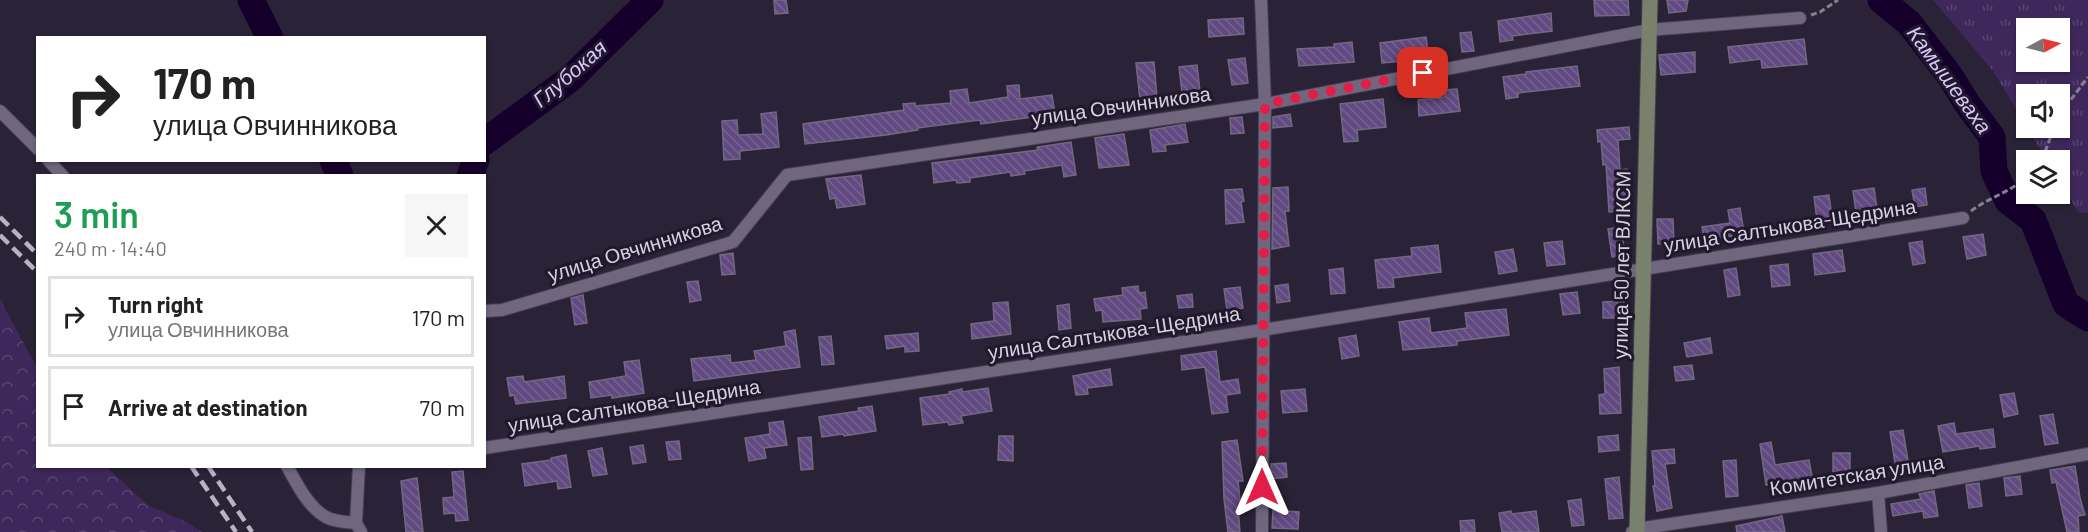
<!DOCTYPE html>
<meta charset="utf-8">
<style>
body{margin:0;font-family:Barlow,sans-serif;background:#f6f6f6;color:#222;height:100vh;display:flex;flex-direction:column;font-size:22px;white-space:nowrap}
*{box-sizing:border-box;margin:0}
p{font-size:20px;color:#767676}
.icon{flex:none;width:33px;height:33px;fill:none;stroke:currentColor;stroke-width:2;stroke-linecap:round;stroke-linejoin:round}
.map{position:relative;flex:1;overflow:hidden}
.drawer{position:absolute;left:36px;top:174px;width:450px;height:294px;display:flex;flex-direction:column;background:#fff;border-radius:0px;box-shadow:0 2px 4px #0004}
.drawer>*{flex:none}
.hud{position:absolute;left:36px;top:36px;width:450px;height:126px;border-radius:0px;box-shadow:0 2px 4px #0004;background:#fff;color:#222;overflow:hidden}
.needle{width:39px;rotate:83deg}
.buttons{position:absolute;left:2016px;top:18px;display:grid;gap:12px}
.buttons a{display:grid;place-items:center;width:54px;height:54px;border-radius:0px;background:#fff;box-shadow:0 2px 4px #0004;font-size:30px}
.pin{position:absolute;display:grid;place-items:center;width:51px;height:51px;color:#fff;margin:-26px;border-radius:12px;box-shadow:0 3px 9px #0006}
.me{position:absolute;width:66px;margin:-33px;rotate:0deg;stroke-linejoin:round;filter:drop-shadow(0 0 4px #0008)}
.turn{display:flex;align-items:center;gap:21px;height:126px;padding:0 18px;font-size:27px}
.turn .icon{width:78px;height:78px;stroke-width:2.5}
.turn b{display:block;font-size:42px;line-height:51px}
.round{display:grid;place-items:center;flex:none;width:63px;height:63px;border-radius:0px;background:#f6f6f6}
.headline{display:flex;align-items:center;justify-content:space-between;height:102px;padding:0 18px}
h1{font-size:36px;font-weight:600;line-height:45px;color:#1e9e55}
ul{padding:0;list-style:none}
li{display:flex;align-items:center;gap:18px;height:81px;margin:0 12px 9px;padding:0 6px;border:3px solid #e0e0e0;border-radius:0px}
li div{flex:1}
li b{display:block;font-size:22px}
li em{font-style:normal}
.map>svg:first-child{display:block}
</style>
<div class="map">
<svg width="2088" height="532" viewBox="0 0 2088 532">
<defs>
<pattern id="forest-crowns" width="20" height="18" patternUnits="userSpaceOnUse" patternTransform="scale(1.5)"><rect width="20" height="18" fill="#3e275a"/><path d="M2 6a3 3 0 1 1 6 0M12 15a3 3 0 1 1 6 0" fill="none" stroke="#594571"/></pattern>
<pattern id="park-tufts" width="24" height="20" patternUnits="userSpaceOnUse" patternTransform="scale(1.5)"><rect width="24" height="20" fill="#3e275a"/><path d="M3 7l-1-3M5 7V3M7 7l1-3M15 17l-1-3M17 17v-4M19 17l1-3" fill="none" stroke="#594571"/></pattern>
<pattern id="building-back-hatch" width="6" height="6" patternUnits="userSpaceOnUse" patternTransform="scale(1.5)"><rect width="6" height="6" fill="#614981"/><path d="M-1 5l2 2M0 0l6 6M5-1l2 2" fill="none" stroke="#776292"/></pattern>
</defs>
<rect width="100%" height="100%" fill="#2a2236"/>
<polygon fill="url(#forest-crowns)" points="0,299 37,368 38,466 106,467 148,505 186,522 202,532 0,532"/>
<path fill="url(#park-tufts)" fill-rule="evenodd" d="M1933 0H2088V213L2078 212 2060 181V160H2047L2027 128H2060V94H2026V126L1993 71ZM2026 28H2060V62H2026Z"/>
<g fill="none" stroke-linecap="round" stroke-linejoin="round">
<g stroke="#15002b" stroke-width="27">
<polyline points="251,0 270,38"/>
<polyline points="1881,0 1909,23 1950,76 1968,105 1992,137 1994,171 2008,201 2033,220 2066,304 2088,318"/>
<polyline points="484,142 570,79 650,0"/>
<polyline points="333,160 340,176"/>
<polyline points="470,176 476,160"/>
</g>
</g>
<g fill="url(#building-back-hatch)" stroke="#726981" stroke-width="1.5">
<polygon points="774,0 786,0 788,13 775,14"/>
<polygon points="1594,0 1628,0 1629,15 1595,16"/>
<polygon points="1667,0 1688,0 1686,11 1669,13"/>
<polygon points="1551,13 1552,31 1512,36 1513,40 1500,42 1498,21"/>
<polygon points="1243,18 1244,34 1209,37 1208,20"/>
<polygon points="1471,32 1474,51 1462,52 1460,33"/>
<polygon points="1426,37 1429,59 1382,63 1380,43"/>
<polygon points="1804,39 1807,64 1762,68 1761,59 1730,63 1728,47"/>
<polygon points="1352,42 1354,62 1299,66 1297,49 1334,47 1334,44"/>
<polygon points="1695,52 1695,72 1661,75 1659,55"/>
<polygon points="1245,58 1248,83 1232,85 1228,60"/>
<polygon points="1154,62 1157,98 1140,100 1136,63"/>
<polygon points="1197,65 1200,91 1182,93 1179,67"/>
<polygon points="1577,66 1580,86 1518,93 1518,97 1506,99 1503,77 1526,74 1526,72"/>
<polygon points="1019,85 1020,99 1052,95 1055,114 981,124 980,120 917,128 918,130 886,135 805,144 803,124 904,110 903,104 915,103 915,106 951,103 950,91 967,89 969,103 1008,97 1007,86"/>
<polygon points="1457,89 1460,111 1419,116 1418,100 1445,97 1444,90"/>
<polygon points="1383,99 1386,127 1357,130 1358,141 1344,142 1340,104"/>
<polygon points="776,112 779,147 740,151 740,159 724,160 722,121 737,120 738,135 763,134 761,114"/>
<polygon points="1290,114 1292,126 1273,128 1273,117"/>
<polygon points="1242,117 1244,133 1231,134 1230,118"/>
<polygon points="1185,124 1188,142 1165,145 1166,151 1153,152 1150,130"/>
<polygon points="1629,127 1630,139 1618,140 1620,170 1627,169 1629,210 1609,212 1606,164 1603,165 1601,141 1598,142 1597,130"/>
<polygon points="1124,134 1129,165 1099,168 1095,138"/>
<polygon points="1071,142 1076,175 1064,177 1062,165 1024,171 1025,174 1011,176 1010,172 970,178 970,182 957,183 956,180 934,183 932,163 1038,150 1037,147"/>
<polygon points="861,175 865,204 837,208 835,198 830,199 826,179"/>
<polygon points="1288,187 1289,211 1285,211 1289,246 1272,249 1273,188"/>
<polygon points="1874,188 1878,216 1857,219 1853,191"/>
<polygon points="1925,188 1927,205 1915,207 1912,190"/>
<polygon points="1242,189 1244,201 1241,202 1244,222 1226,224 1225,190"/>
<polygon points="1829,195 1832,218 1817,220 1814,197"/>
<polygon points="1740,208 1745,239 1733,241 1732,236 1704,240 1702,227 1730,223 1728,210"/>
<polygon points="1657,219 1673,219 1674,243 1658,244"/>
<polygon points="1621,227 1625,255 1612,257 1608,229"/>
<polygon points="1983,234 1986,255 1967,259 1963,237"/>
<polygon points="1562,241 1565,264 1547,266 1544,243"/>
<polygon points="1922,241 1925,263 1913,265 1909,243"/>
<polygon points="1438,245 1441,272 1393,278 1394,287 1378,288 1375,260 1412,256 1411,248"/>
<polygon points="1513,249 1517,271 1499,274 1495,252"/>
<polygon points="1842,250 1845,271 1815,275 1813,254"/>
<polygon points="733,253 735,274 722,275 720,255"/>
<polygon points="1788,264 1790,285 1772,287 1770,266"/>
<polygon points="1343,268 1345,293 1331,294 1329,270"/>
<polygon points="1736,268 1740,295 1728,297 1724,270"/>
<polygon points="698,281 701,300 690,302 687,282"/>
<polygon points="1288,284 1290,301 1277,303 1275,286"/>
<polygon points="1138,286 1139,293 1145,292 1147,308 1140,309 1141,319 1103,322 1102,310 1096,311 1094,299 1123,295 1122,288"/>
<polygon points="1240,287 1243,308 1227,310 1224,289"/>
<polygon points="1577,292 1580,313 1563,315 1560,294"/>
<polygon points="1192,294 1193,307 1179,308 1177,296"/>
<polygon points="583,295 587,323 575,325 571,298"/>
<polygon points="1624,301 1624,318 1603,318 1603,302"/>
<polygon points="1008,302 1011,334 972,339 971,324 994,321 993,303"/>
<polygon points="1069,304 1071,328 1059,330 1057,306"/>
<polygon points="1506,309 1509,335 1457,341 1457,345 1403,350 1399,322 1429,318 1431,333 1467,328 1465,313"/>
<polygon points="795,330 800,367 694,381 691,359 730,355 731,363 756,360 754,351 786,346 784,332"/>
<polygon points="918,333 919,351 905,352 905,346 887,349 885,336"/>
<polygon points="1356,335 1359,356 1342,359 1339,338"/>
<polygon points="831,336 834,364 822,365 819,337"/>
<polygon points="1710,338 1712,353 1687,357 1684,343"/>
<polygon points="1216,351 1220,382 1238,379 1240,393 1226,395 1228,412 1212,414 1205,367 1182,370 1181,356"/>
<polygon points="639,360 644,393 612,398 612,395 591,398 589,382 626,376 624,362"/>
<polygon points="1692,365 1694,379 1676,381 1674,367"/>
<polygon points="1619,367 1621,413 1600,414 1599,395 1605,394 1604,369"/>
<polygon points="1110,369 1112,385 1087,388 1088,394 1076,395 1073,376"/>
<polygon points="523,376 524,382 564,376 566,398 516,404 514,395 510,396 507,378"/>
<polygon points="988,388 992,411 961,416 963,423 949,425 948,422 923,425 920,398 950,394 949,392 962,389 962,392"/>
<polygon points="1305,389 1307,411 1283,413 1281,391"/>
<polygon points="2014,393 2018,414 2004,417 2000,395"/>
<polygon points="872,406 876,431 844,436 843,434 822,437 819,417 859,411 858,408"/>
<polygon points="2053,414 2058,443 2045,445 2040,416"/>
<polygon points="783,421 787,445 764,448 766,458 749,461 745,438 770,434 769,423"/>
<polygon points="1954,423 1956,434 1993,429 1995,447 1980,449 1979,446 1943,452 1938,426"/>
<polygon points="1903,430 1909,467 1896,469 1890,432"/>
<polygon points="1618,435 1619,450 1599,452 1598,437"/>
<polygon points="999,436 1013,436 1013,461 998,460"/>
<polygon points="811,437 813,469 801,470 798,438"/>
<polygon points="1237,440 1243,481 1238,481 1241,508 1238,508 1240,532 1228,532 1224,499 1222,442"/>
<polygon points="679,441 681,459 669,460 666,442"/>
<polygon points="1771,442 1775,465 1809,460 1813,482 1796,484 1795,481 1766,485 1760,444"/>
<polygon points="643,445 646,462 633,464 630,447"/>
<polygon points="602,448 607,474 593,476 588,451"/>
<polygon points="1674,449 1675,463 1665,464 1672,508 1657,511 1653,486 1655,486 1652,451"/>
<rect x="1833" y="453" width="17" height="19"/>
<polygon points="566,455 571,487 558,489 557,481 525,486 522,464 551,460 551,458"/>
<polygon points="1736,460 1738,496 1726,497 1723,461"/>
<polygon points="1286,463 1287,477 1271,479 1271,464"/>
<polygon points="2075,466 2080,498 2085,515 2078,516 2079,532 2067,532 2056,482 2052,483 2050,470"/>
<polygon points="463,471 468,520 456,521 455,513 444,514 443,498 454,497 452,472"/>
<polygon points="2020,476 2022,494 2006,496 2004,478"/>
<polygon points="1619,477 1623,518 1609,519 1605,479"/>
<polygon points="417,478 423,532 406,532 401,481"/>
<polygon points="1979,483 1982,506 1969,508 1966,485"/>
<polygon points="1934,491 1938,516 1924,518 1923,511 1893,516 1891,504 1921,499 1919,494"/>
<polygon points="1581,499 1584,525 1572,526 1568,501"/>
<polygon points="1273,510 1299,512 1298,529 1272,528"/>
<polygon points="1511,511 1512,514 1536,511 1539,532 1502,532 1499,513"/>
<polygon points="1782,516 1785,532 1737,532 1736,526"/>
<polygon points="1474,520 1475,532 1461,532 1460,521"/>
</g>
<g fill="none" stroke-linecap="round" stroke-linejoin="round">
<g stroke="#463e4f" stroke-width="14">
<g id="street">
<polyline points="1261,0 1265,104 1262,532"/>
<polyline points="0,111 38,149"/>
<polyline points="48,160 63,176"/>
<polyline points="484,311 502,310 733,242 787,175 1265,104 1649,30 1800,18"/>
<polyline points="484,448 1262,330 1963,218"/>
<path d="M287 466C297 484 309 509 328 518 337 522 347 522 356 523"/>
<polyline points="359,466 356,523 361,532"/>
<polyline points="1878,493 1881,532"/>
<polyline points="1632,532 1637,529 1878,493 2088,454"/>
</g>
</g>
<g stroke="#463e4f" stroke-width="17">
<polyline id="secondary" points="1637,532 1650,0"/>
</g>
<g stroke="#857f8f" stroke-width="3" stroke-dasharray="6 3" stroke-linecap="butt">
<polyline points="1811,15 1820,12 1838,0"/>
<polyline points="2060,114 2088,77"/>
<polyline points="2042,160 2054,128"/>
<path d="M1971 211C1988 198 2010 192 2026 178"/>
</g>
<use href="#street" stroke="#70667e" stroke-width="12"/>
<use href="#secondary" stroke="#79816d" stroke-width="15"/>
<g stroke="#b8b3c1" stroke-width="4.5" stroke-dasharray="12 6" stroke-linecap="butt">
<polyline points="0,217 38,255"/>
<polyline points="0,235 38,273"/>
<polyline points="191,466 236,532"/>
<polyline points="208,466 252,532"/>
</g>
</g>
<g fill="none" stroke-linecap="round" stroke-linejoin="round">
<polyline stroke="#e11d48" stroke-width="10" stroke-dasharray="0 18" points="1262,487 1265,104 1423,73"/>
</g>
<g text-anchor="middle" stroke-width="6" stroke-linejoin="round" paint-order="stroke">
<g font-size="20" fill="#d6d1de" stroke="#20182c">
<text transform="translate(1121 106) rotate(-8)" y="7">улица Овчинникова</text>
<text transform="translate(1790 226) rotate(-9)" y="7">улица Салтыкова-Щедрина</text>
<text transform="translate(635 249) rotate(-17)" y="7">улица Овчинникова</text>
<text transform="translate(1622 265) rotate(-89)" y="7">улица 50 лет ВЛКСМ</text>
<text transform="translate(1114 333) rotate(-9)" y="7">улица Салтыкова-Щедрина</text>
<text transform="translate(634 406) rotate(-9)" y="7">улица Салтыкова-Щедрина</text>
<text transform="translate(1857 475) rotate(-9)" y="7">Комитетская улица</text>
</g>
<g font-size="21" font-style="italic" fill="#dac6f9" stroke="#20182c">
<text transform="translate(570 74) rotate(-41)" y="7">Глубокая</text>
<text transform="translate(1949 80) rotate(54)" y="7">Камышеваха</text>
</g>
</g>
</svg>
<div class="buttons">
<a><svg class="needle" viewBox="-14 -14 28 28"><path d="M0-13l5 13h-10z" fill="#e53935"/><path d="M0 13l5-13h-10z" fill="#767676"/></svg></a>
<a><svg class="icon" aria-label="sound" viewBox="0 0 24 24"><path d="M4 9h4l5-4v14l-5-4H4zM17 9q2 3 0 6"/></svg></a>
<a><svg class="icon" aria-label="layers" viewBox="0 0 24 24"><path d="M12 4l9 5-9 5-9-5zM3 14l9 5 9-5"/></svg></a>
</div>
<div class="pin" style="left:1423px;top:73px;background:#d93025"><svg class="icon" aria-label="arrive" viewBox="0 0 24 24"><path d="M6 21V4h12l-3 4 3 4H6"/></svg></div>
<svg class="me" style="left:1262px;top:487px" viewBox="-20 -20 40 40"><path d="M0-17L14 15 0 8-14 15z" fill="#e11d48" stroke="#fff" stroke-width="4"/></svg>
<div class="hud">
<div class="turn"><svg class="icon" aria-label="right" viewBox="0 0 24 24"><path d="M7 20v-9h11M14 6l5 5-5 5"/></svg><div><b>170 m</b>улица Овчинникова</div></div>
</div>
<section class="drawer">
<div class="headline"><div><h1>3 min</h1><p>240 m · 14:40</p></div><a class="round"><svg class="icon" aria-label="close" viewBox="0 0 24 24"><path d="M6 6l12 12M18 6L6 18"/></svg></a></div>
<ul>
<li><svg class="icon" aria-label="right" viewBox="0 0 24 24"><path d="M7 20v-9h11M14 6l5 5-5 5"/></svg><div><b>Turn right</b><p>улица Овчинникова</p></div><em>170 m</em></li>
<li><svg class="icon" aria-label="arrive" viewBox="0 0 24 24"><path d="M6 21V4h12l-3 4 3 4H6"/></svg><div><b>Arrive at destination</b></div><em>70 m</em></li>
</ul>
</section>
</div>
